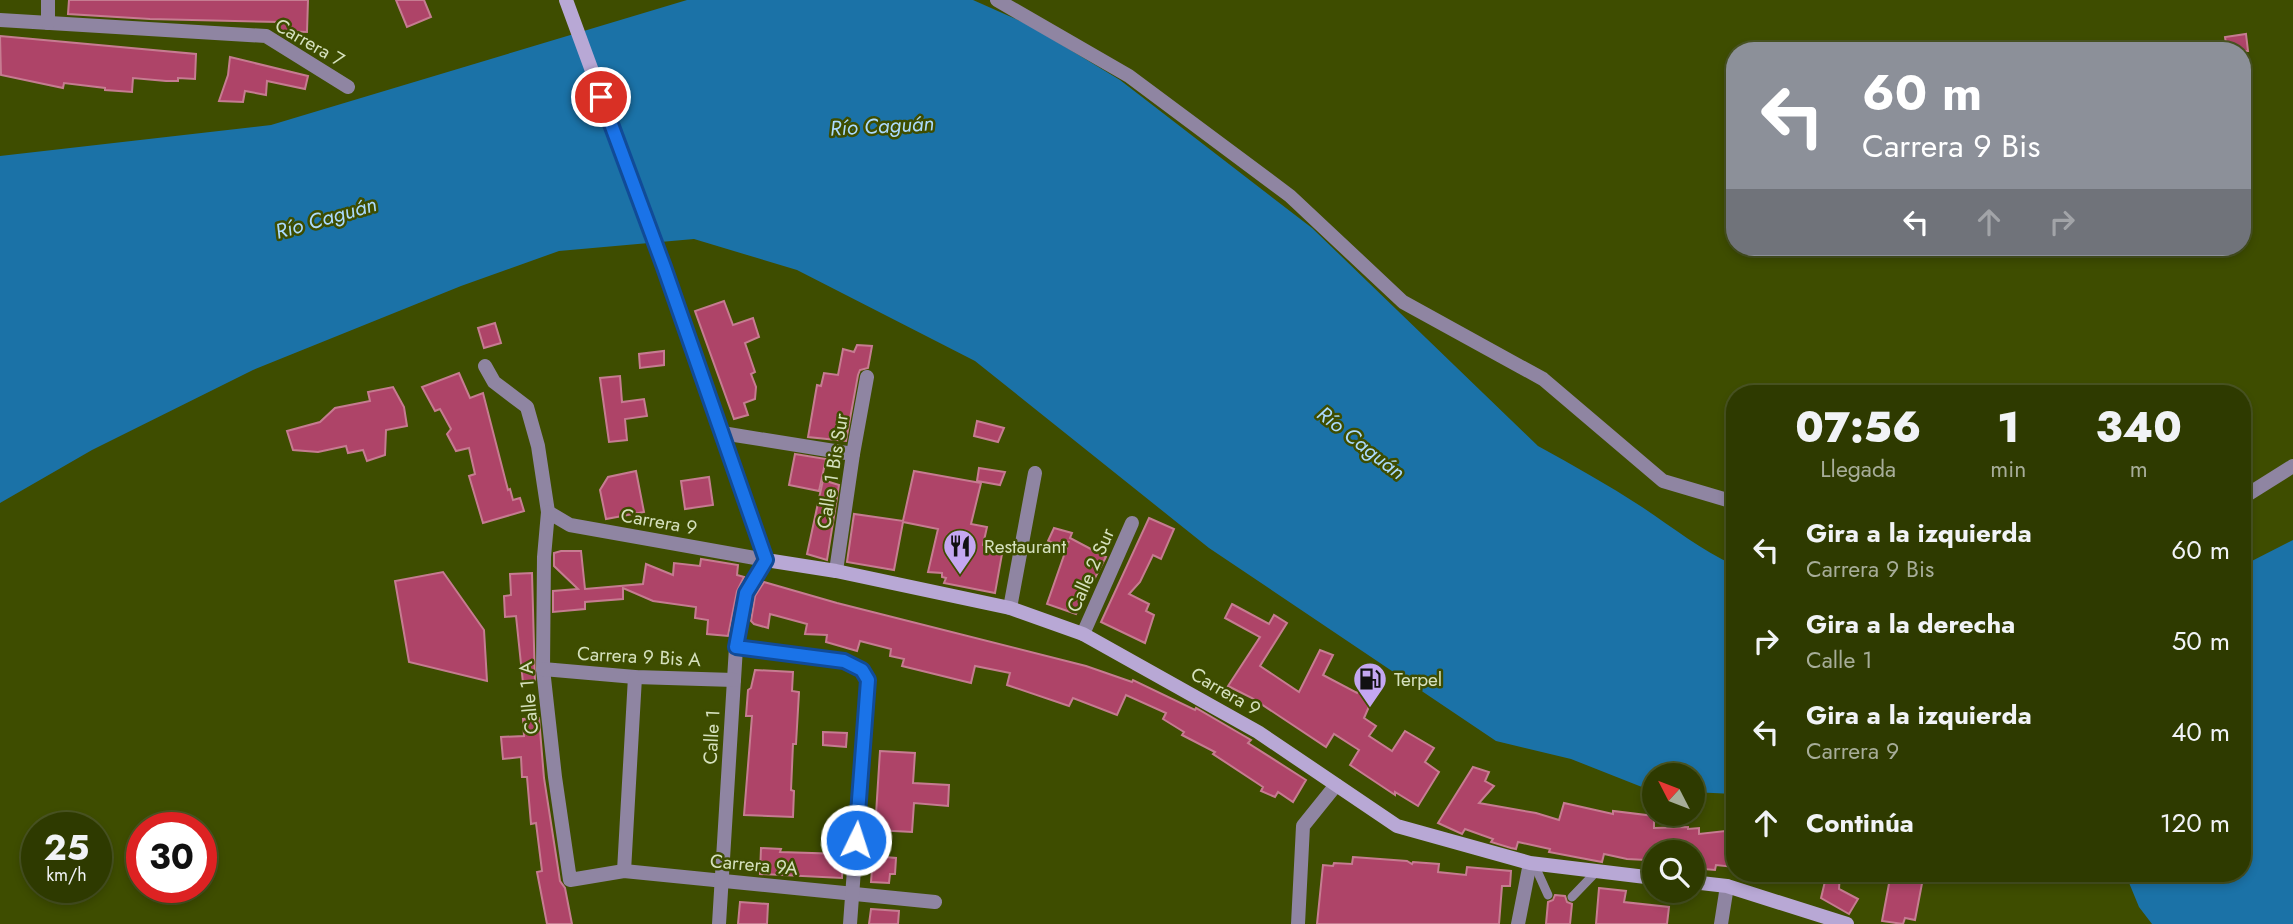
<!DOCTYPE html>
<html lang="es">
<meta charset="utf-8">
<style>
body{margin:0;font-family:Jost,sans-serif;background:#36410a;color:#f1f3f6;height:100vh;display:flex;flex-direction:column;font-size:26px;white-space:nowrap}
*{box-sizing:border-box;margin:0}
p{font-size:23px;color:#a7ad99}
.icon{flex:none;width:38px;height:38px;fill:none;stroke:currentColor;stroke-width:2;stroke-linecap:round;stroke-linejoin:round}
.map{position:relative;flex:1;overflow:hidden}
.panel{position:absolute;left:1726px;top:385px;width:525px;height:497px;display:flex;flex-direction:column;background:#2e3a00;border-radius:28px;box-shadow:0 4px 10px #0003,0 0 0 2px #495422}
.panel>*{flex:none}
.top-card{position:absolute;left:1726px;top:42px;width:525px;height:214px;border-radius:28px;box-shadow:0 4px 10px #0003,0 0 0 2px #495422;background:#8c9099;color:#fff;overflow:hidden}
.needle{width:46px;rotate:312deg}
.buttons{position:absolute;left:1642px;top:763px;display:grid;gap:14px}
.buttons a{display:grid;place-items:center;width:63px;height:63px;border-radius:50%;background:#2e3a00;box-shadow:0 4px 10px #0003,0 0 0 2px #495422;font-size:35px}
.speed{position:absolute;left:21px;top:812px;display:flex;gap:14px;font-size:35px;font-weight:700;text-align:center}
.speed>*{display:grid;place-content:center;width:91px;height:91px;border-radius:50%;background:#2e3a00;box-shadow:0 4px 10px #0003,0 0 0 2px #495422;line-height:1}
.speed small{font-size:18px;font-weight:400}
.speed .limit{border:10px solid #d22;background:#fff;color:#111}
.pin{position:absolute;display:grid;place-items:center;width:60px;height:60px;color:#fff;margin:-30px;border:4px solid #fff;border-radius:50%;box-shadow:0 2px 7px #0007}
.me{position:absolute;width:77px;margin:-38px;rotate:4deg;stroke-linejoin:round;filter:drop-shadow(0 0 5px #0008)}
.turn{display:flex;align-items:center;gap:24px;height:147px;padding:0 21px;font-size:32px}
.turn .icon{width:91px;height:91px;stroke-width:2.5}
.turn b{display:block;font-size:49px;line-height:60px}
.lanes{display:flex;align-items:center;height:66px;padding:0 21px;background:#0003;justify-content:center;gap:35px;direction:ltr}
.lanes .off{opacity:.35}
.eta{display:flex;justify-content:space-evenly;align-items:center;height:119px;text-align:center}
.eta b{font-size:42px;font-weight:800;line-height:49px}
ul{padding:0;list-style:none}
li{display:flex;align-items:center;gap:21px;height:91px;padding:0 21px}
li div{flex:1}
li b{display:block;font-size:26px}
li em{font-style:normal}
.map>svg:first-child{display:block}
</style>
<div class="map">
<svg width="2293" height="924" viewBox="0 0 2293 924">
<rect width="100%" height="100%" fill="#3e4d00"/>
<g fill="#1b72a7">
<path d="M687 0H973L1029 25 1120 80 1312 228 1538 446C1573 465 1608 485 1642 507 1672 527 1701 550 1734 565V794L1692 792V775H1654V789H1647L1571 759 1496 741 1209 548 975 361 797 270 694 239 559 251 461 286 253 370 92 450 0 503V156L271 125Z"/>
<polygon points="2293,540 2293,924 2152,924 2139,907 2125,873 2242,873 2242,566"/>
</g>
<g fill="#ae4468" stroke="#c67c91" stroke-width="2">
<polygon points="69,0 308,0 307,32 279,31 279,22 150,19 68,14"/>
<polygon points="396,0 424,0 431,17 407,27"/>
<polygon points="2246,34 2248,51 2227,51 2225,37"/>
<polygon points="0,36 196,54 195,79 178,78 178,81 166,81 133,78 132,92 105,90 105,88 64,83 63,88 1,75"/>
<polygon points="230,57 308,76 305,89 267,81 266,95 245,91 243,102 219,101 228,75"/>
<polygon points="724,301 733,325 753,318 759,337 745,343 755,372 751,374 756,387 755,399 744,403 748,415 734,419 695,311"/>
<polygon points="495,323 501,343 484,348 478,328"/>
<polygon points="857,345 872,346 868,368 860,370 858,375 846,441 808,437 817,385 821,386 824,373 838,375 843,349 854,352"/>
<polygon points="664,351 664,365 640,368 639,354"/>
<polygon points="459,373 470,398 483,393 508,490 510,489 513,500 520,498 524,511 483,523 469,476 475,474 469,448 456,451 447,434 451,429 440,409 435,411 422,387"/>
<polygon points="620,376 622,402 644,399 647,416 625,419 627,440 609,442 600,378"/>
<polygon points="393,387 404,407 407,426 386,430 385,455 367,461 363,450 348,453 346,446 318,452 293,450 287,431 320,422 335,408 370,401 368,392"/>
<polygon points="977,421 1004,428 998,442 974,436"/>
<polygon points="795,454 826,459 819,491 789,485"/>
<polygon points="979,468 1005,472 1000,485 977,481"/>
<polygon points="636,471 644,512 606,519 600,490 608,477"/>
<polygon points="914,471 981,483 971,524 987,527 983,545 1000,548 999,553 1002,554 995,593 944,583 946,578 942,577 942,573 928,572 938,529 903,522 894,570 847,562 854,514 903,521"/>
<polygon points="709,477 713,505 685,509 681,481"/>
<polygon points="823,480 839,485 827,560 807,554"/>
<polygon points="1149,518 1174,529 1161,559 1153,555 1140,582 1129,594 1149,604 1146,611 1154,615 1145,643 1101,622"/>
<polygon points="1054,528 1072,533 1070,538 1106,557 1076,614 1047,604 1069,541 1066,547 1048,541"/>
<polygon points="561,551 581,551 585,589 643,584 646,564 673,575 674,563 700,566 701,559 738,565 737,575 744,577 737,591 728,636 707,634 708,620 695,618 696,607 653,601 623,588 623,599 585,602 585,609 553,612 553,591 578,589 554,566 554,553"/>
<polygon points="443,572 484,630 487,681 409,662 395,581"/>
<polygon points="532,573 535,682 523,683 516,616 505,617 504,596 511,595 510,574"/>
<polygon points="764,582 837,603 1086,666 1132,682 1133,680 1195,710 1196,708 1239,733 1251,740 1248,743 1306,780 1293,802 1278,792 1275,797 1261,791 1263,787 1213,754 1215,752 1182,735 1184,732 1163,719 1166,713 1126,695 1117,715 1073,698 1069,706 1007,685 1010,673 975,666 971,683 902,666 904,659 890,656 891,649 860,641 857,651 826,642 827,635 805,634 807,624 770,614 768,628 754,624 751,621 755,596"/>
<polygon points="1232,604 1269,624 1274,615 1287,623 1260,666 1299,692 1320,650 1333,655 1323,675 1357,693 1361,686 1375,693 1364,718 1376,726 1369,736 1392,751 1405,731 1434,748 1425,762 1439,772 1418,806 1395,792 1395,795 1350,765 1359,750 1334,734 1326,747 1252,698 1228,686 1260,637 1225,618"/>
<polygon points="755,670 793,672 792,691 799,692 796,744 793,744 791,790 794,791 793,817 744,815 752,716 746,716 748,690 751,688"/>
<polygon points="539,718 544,778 560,881 565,888 572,924 547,924 537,872 542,871 536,823 531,824 527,777 522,777 521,757 503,759 501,737 524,736 523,719"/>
<polygon points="823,732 847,733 846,747 823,745"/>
<polygon points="880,751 915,753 913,783 949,785 948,806 914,803 912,832 875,830"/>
<polygon points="1473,767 1489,772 1485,781 1494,786 1479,803 1536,813 1559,820 1564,803 1613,814 1613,811 1654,816 1654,828 1688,827 1688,829 1699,828 1699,834 1725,831 1726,841 1734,842 1734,867 1716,865 1715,870 1692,868 1692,852 1654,852 1654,857 1647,857 1646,860 1627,859 1604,854 1602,862 1549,852 1550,849 1518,842 1516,849 1511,848 1491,842 1493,839 1465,829 1462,834 1438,823"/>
<polygon points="761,848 781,849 780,852 843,854 842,878 760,874"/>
<polygon points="873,856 896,858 895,874 890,874 889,883 871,882"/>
<polygon points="1353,857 1407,861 1412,864 1413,862 1439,864 1438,872 1466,875 1467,867 1511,871 1510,886 1502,886 1499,924 1317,924 1323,865 1333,866 1334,863 1352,864"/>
<polygon points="1827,873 1840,873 1839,889 1858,899 1849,914 1821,898"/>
<polygon points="1891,873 1924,873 1915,920 1905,918 1903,924 1882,921"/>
<polygon points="1599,888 1626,891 1624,902 1669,907 1667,924 1596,924"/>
<polygon points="1555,895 1565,896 1567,902 1572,904 1570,924 1546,924 1548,902 1553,900"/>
<polygon points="740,902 768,904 767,924 738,924"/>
<polygon points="871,909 899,911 898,924 869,924"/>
</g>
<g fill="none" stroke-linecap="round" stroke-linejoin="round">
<g stroke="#8f85a2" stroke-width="9">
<polyline points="1534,864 1548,895"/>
<polyline points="1572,897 1597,871"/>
</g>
<g stroke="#8f85a2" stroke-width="14">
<polyline points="997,0 1129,76 1290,196 1403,302 1543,379 1663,481 1734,502"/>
<polyline points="0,20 266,36 348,87"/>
<polyline points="48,23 48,0"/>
<polyline points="485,366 494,382 527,407 538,446 548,512 544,557 543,669 555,777 570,880 624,871 935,902"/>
<polyline points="722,433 853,454"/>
<polyline points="2242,498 2293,466"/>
<polyline points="548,512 570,525 766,560 746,593 736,647 719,924"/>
<polyline points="836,571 853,454 867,377"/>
<polyline points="1010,608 1035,473"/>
<polyline points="1083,634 1132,523"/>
<polyline points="736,647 844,661 862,670 868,680 850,924"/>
<polyline points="543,669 635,677 734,680"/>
<polyline points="624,871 635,677"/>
<polyline points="1298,924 1303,826 1336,785"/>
<polyline points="1518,924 1530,863"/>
<polyline points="1721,924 1727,886"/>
</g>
<g stroke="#b8a8d5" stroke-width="14">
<polyline points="566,0 664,267 766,560 836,571 1010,608 1083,634 1258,732 1397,826 1530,863 1654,878"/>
<polyline points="1692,882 1727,886 1847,924"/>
</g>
</g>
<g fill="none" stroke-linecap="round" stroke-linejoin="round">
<g stroke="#114b97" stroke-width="18">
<polyline id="route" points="601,97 664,267 766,560 746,593 736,647 844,661 862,670 868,680 856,840"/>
</g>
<use href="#route" stroke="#1a73e8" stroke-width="12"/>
</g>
<defs>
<g id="restaurant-pin" transform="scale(1.75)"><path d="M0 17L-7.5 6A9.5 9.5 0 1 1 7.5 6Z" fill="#c4a7f1" stroke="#3e4d00"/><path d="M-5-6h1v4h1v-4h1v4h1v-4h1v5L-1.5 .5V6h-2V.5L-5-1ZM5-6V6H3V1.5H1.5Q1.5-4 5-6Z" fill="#111"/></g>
<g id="fuel-pin" transform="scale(1.75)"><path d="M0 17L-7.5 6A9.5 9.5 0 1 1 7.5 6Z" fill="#c4a7f1" stroke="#3e4d00"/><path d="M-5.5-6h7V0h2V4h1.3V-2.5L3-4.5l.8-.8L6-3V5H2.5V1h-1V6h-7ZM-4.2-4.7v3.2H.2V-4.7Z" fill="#111"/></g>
</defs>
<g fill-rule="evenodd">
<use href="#restaurant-pin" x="960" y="546"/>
<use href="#fuel-pin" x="1370" y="679"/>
</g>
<g text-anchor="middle" stroke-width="5" stroke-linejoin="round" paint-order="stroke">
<g font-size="19" fill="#d6e1be" stroke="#3e4d00">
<text transform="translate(310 42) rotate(30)" y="7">Carrera 7</text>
<text transform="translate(832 471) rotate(-81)" y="7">Calle 1 Bis Sur</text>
<text transform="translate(659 521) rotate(10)" y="7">Carrera 9</text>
<text transform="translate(1090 570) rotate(-66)" y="7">Calle 2 Sur</text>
<text transform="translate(639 656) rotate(3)" y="7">Carrera 9 Bis A</text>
<text transform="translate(1226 691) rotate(30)" y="7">Carrera 9</text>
<text transform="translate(528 698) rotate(-95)" y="7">Calle 1 A</text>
<text transform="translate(711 737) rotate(-87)" y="7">Calle 1</text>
<text transform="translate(754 864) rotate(5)" y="7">Carrera 9A</text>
</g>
<g font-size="19" fill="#d6e1be" stroke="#3e4d00" text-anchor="start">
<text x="984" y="553">Restaurant</text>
<text x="1394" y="686">Terpel</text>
</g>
<g font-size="21" font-style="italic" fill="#acdafd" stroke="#3e4d00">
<text transform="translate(882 126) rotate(-3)" y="7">Río Caguán</text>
<text transform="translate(326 218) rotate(-16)" y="7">Río Caguán</text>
<text transform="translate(1361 443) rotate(38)" y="7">Río Caguán</text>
</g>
</g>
</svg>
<div class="buttons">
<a><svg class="needle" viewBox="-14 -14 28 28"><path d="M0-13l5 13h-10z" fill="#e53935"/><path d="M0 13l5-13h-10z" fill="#a7ad99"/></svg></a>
<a><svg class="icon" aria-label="search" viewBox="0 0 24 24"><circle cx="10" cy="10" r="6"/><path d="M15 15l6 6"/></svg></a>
</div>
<div class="speed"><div>25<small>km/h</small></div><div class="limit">30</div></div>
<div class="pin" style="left:601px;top:97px;background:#d93025"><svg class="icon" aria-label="arrive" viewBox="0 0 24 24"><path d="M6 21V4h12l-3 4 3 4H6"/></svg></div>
<svg class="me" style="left:856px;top:840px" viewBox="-20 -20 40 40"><circle r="17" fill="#1a73e8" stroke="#fff" stroke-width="3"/><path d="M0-11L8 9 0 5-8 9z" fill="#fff"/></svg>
<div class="top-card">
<div class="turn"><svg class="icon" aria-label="left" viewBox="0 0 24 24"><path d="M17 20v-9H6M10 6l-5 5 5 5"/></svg><div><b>60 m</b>Carrera 9 Bis</div></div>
<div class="lanes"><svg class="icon" aria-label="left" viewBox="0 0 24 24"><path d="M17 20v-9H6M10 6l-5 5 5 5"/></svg><svg class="icon off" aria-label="ahead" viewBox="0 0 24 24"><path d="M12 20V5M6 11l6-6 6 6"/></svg><svg class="icon off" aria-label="right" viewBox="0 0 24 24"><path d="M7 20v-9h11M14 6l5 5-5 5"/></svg></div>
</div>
<section class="panel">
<div class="eta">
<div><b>07:56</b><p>Llegada</p></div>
<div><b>1</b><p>min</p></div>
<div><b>340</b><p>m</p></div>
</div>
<ul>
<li><svg class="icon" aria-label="left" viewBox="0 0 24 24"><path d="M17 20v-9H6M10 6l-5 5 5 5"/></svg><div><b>Gira a la izquierda</b><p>Carrera 9 Bis</p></div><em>60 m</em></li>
<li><svg class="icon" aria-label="right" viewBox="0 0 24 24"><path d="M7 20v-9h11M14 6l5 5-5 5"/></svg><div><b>Gira a la derecha</b><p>Calle 1</p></div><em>50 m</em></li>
<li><svg class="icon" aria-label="left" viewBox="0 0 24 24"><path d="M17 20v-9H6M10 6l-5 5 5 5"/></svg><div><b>Gira a la izquierda</b><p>Carrera 9</p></div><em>40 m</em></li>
<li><svg class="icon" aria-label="ahead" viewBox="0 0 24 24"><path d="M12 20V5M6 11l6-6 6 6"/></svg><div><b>Continúa</b></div><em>120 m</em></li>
</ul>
</section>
</div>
